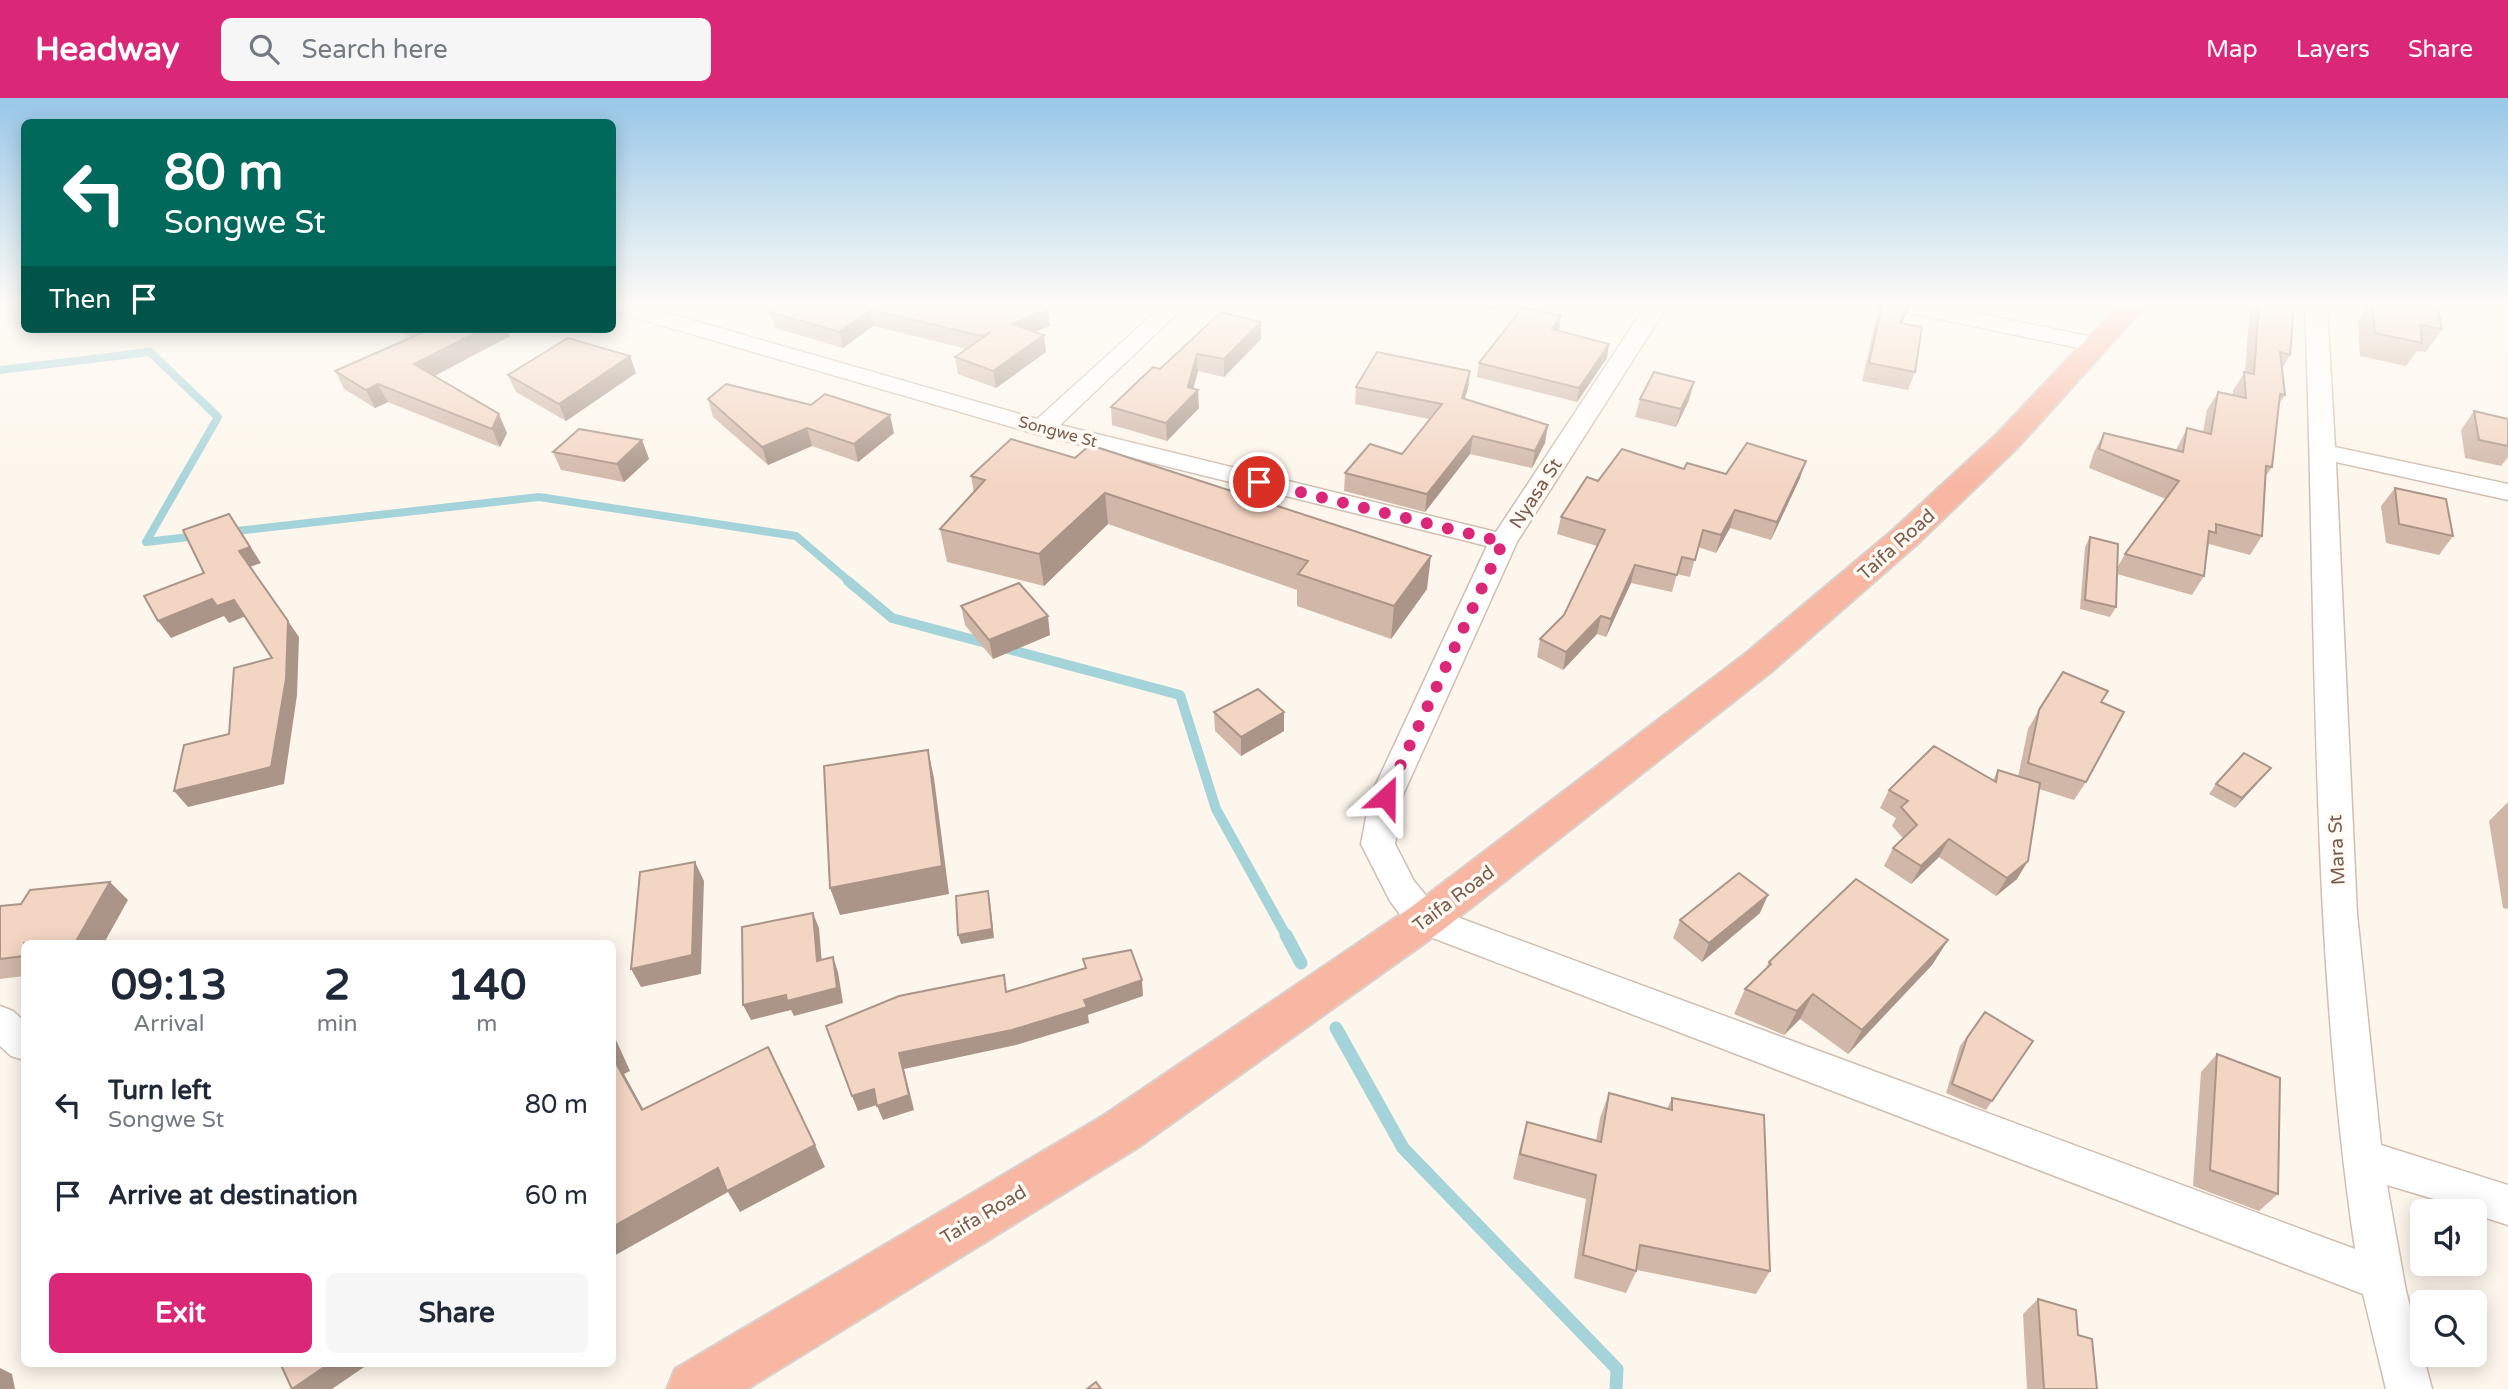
<!DOCTYPE html>
<style>
body{margin:0;font-family:"Varela Round",sans-serif;background:#f6f6f7;color:#1f2937;height:100vh;display:flex;flex-direction:column;font-size:26px;white-space:nowrap}
*{box-sizing:border-box;margin:0}
p{font-size:23px;color:#747a83}
.icon{flex:none;width:38px;height:38px;fill:none;stroke:currentColor;stroke-width:2;stroke-linecap:round;stroke-linejoin:round}
.map{position:relative;flex:1;overflow:hidden}
.details{position:absolute;left:21px;top:842px;width:595px;height:427px;display:flex;flex-direction:column;background:#fff;border-radius:10px;box-shadow:0 4px 18px #0003}
.details>*{flex:none}
.banner{position:absolute;left:21px;top:21px;width:595px;height:214px;border-radius:10px;box-shadow:0 4px 18px #0003;background:#00695c;color:#fff;overflow:hidden}
.controls{position:absolute;left:2410px;top:1101px;display:grid;gap:14px}
.controls a{display:grid;place-items:center;width:77px;height:77px;border-radius:10px;background:#fff;box-shadow:0 4px 18px #0003;font-size:35px}
.pin{position:absolute;display:grid;place-items:center;width:60px;height:60px;color:#fff;margin:-30px;border:4px solid #fff;border-radius:50%;box-shadow:0 2px 7px #0007}
.me{position:absolute;width:77px;margin:-38px;rotate:24deg;stroke-linejoin:round;filter:drop-shadow(0 0 5px #0008)}
.turn{display:flex;align-items:center;gap:24px;height:147px;padding:0 28px;font-size:32px}
.turn .icon{width:91px;height:91px;stroke-width:2.5}
.turn b{display:block;font-size:49px;line-height:60px}
.then{display:flex;align-items:center;height:66px;padding:0 28px;background:#0003;gap:14px;font-size:26px}
.eta{display:flex;justify-content:space-evenly;align-items:center;height:119px;text-align:center}
.eta b{font-size:42px;font-weight:700;line-height:49px}
.primary-button{display:flex;gap:14px;margin-top:auto;padding:14px 28px}
.primary-button a{flex:1;height:80px;border-radius:10px;background:#db2777;color:#fff;font-size:28px;font-weight:700;line-height:80px;text-align:center}
.primary-button a+a{background:#f6f6f7;color:#1f2937}
ul{padding:0;list-style:none}
li{display:flex;align-items:center;gap:21px;height:91px;padding:0 28px}
li div{flex:1}
li b{display:block;font-size:26px}
li em{font-style:normal}
header{display:flex;align-items:center;gap:42px;box-sizing:border-box;height:98px;padding:0 35px;background:#db2777;color:#fff}
header strong{font-size:33px}
nav{display:flex;gap:38px;margin-inline-start:auto;font-size:24px}
.search{width:490px;height:63px;background:#f6f6f7;display:flex;align-items:center;gap:18px;box-sizing:border-box;padding:0 24px;border-radius:10px;color:#747a83;font-size:26px}
.map>svg:first-child{display:block}
</style>
<header>
<strong>Headway</strong>
<div class="search"><svg class="icon" aria-label="search" viewBox="0 0 24 24"><circle cx="10" cy="10" r="6"/><path d="M15 15l6 6"/></svg>Search here</div>
<nav><a>Map</a><a>Layers</a><a>Share</a></nav>
</header>
<div class="map">
<svg width="2508" height="1291" viewBox="0 0 2508 1291">
<rect width="100%" height="100%" fill="#fdf6ec"/>
<g fill="none" stroke-linecap="round" stroke-linejoin="round">
<g stroke="#a5d3da" stroke-width="8">
<polyline points="0,272 150,254 218,319 146,444 198,438"/>
<polyline points="228,434 539,399 796,438 850,484"/>
</g>
<polyline stroke="#a5d3da" stroke-width="10" points="848,483 892,520 1180,597 1216,711 1287,839"/>
<g stroke="#a5d3da" stroke-width="13">
<polyline points="1286,837 1301,865"/>
<polyline points="1336,930 1403,1050 1617,1271 1616,1291"/>
</g>
<g stroke="#d1beb0" stroke-width="3">
<g id="street">
<path d="M612 207H639L1037 321 1163 207H1186L1060 327 1496 434 1646 207H1668L1517 444 1402 699 1395 746 1414 783 1438 812 2355 1151C2309 838 2317 522 2305 207H2327L2335 349 2508 386V402L2336 364 2357 816 2381 1047 2508 1087V1127L2474 1116V1113L2387 1087 2406 1193 2432 1291H2386L2363 1196 1412 832 1390 803 1361 746 1370 699 1487 448 1033 335 612 213Z"/>
<polygon points="1894,207 1935,207 2098,240 2109,247 2098,254 1905,214"/>
<polygon points="0,908 13,913 24,923 24,962 11,958 0,948"/>
</g>
</g>
<g stroke="#dad1cd" stroke-width="4">
<polygon id="highway" points="2119,207 2146,207 2018,349 1916,447 1771,574 1440,834 1137,1050 747,1291 667,1291 675,1271 1103,1018 1410,810 1745,556 1892,433 1996,337"/>
</g>
<use href="#street" fill="#fff" fill-rule="evenodd"/>
<use href="#highway" fill="#f7b7a3" fill-rule="evenodd"/>
</g>
<g fill="#d1b7a8">
<polygon points="1041,207 1050,228 1035,234 1046,254 996,290 958,276 955,259 967,251 873,228 843,250 775,230 770,214"/>
<polygon points="1470,207 1504,207 1498,213"/>
<polygon points="1879,207 1910,207 1902,226 1915,274 1908,292 1862,283"/>
<polygon points="2252,207 2294,207 2290,257 2282,271 2285,297 2278,308 2272,369 2265,379 2262,438 2250,457 2209,446 2204,478 2192,497 2117,476 2116,509 2110,519 2080,511 2085,449 2090,439 2117,470 2125,456 2166,401 2089,370 2094,354 2104,335 2176,352 2187,330 2203,334 2207,312 2218,294 2233,297 2233,292 2245,274 2250,209"/>
<polygon points="2364,207 2437,207 2442,231 2426,254 2417,253 2406,268 2360,258 2358,223 2365,213"/>
<polygon points="1221,214 1261,241 1224,279 1198,273 1193,291 1199,310 1167,343 1112,327 1111,309 1160,271"/>
<polygon points="395,231 507,231 510,238 434,278 507,335 500,349 388,304 375,310 344,291 335,273 411,240"/>
<polygon points="1559,232 1558,233 1609,246 1607,260 1577,304 1477,279 1479,265"/>
<polygon points="1470,273 1468,290 1464,301 1545,345 1532,370 1470,356 1425,414 1344,393 1345,375 1402,356 1429,321 1355,306 1356,289"/>
<polygon points="636,275 566,323 516,294 508,277"/>
<polygon points="708,301 894,335 858,364 812,348 768,367 713,319"/>
<polygon points="1640,301 1689,302 1676,329 1635,319"/>
<polygon points="2474,313 2508,321 2508,359 2501,368 2465,360 2461,332"/>
<polygon points="1011,341 1427,491 1391,541 1297,508 1297,492 1108,426 1044,488 947,464 940,431 974,395 971,378"/>
<polygon points="642,342 649,361 624,384 561,372 553,354"/>
<polygon points="1684,371 1726,376 1800,380 1771,442 1730,430 1716,455 1698,449 1690,479 1677,476 1672,494 1631,485 1606,539 1597,536 1563,572 1537,559 1540,541 1564,517 1597,448 1557,436 1561,419 1598,383"/>
<polygon points="2395,390 2453,438 2439,457 2386,445 2381,408"/>
<polygon points="961,508 1050,537 993,561 965,527"/>
<polygon points="2101,604 2086,684 2074,702 2039,691 2017,781 1996,798 1939,759 1911,786 1884,768 1893,750 1903,740 1892,728 1896,720 1880,710 1889,692 1993,682 1998,672 2018,679 2028,631 2039,612"/>
<polygon points="1214,614 1284,633 1241,658 1215,633"/>
<polygon points="2271,670 2263,679 2235,710 2209,696 2216,686"/>
<polygon points="2508,704 2508,811 2503,810 2489,723"/>
<polygon points="128,802 24,845 24,878 0,881 0,808 21,806"/>
<polygon points="1760,815 1702,864 1673,840 1680,822"/>
<polygon points="1948,842 1932,867 1848,956 1800,921 1784,937 1734,916 1745,891 1765,872 1769,864"/>
<polygon points="1985,914 1992,1003 1986,1012 1946,995 1960,948"/>
<polygon points="2217,956 2278,1096 2259,1113 2193,1088 2201,974"/>
<polygon points="1609,995 1667,1011 1672,1000 1770,1173 1756,1196 1637,1172 1626,1195 1574,1180 1586,1101 1513,1081 1520,1049 1527,1024 1596,1042 1600,1020"/>
<polygon points="2038,1201 2097,1291 2027,1291 2023,1216"/>
</g>
<g fill="#aa9588">
<polygon points="1909,207 1906,217 1893,243 1900,225"/>
<polygon points="1048,211 1050,228 1014,243 1012,226"/>
<polygon points="870,212 873,228 843,250 839,234"/>
<polygon points="1561,218 1559,232 1549,245 1552,231"/>
<polygon points="1261,224 1261,241 1224,279 1224,261"/>
<polygon points="483,231 507,231 510,238 423,284 414,266"/>
<polygon points="1044,237 1046,254 996,290 993,273"/>
<polygon points="1609,246 1607,260 1577,304 1579,290"/>
<polygon points="1197,256 1198,273 1191,299 1198,292 1199,310 1167,343 1166,325 1188,289"/>
<polygon points="630,258 636,275 566,323 559,306"/>
<polygon points="1470,273 1468,290 1460,317 1462,300"/>
<polygon points="1694,284 1689,302 1676,329 1681,311"/>
<polygon points="378,286 388,304 375,310 366,292"/>
<polygon points="499,316 507,335 500,349 492,331"/>
<polygon points="890,317 894,335 858,364 854,346"/>
<polygon points="1548,327 1545,345 1532,370 1535,353"/>
<polygon points="807,330 812,348 768,367 762,349"/>
<polygon points="1473,338 1470,356 1425,414 1427,396"/>
<polygon points="642,342 649,361 624,384 617,366"/>
<polygon points="1806,363 1800,380 1771,442 1777,424"/>
<polygon points="1105,395 1108,426 1044,488 1039,456"/>
<polygon points="1735,412 1730,430 1716,455 1721,437"/>
<polygon points="240,432 261,465 250,469 239,453"/>
<polygon points="1431,458 1427,491 1391,541 1394,508"/>
<polygon points="1635,467 1631,485 1606,539 1611,521"/>
<polygon points="212,501 234,502 246,518 229,525 224,518 171,540 158,523"/>
<polygon points="1048,518 1050,537 993,561 989,542"/>
<polygon points="1601,518 1597,536 1563,572 1566,554"/>
<polygon points="288,523 299,539 297,597 284,686 188,709 174,693 271,669"/>
<polygon points="1284,614 1284,633 1241,658 1241,639"/>
<polygon points="928,652 934,680 949,796 840,817 830,790"/>
<polygon points="2271,670 2263,679 2235,710 2242,700"/>
<polygon points="1949,741 1939,759 1911,786 1921,768"/>
<polygon points="2028,763 2017,781 1996,798 2007,780"/>
<polygon points="695,764 704,783 701,876 641,889 631,871"/>
<polygon points="110,784 128,802 104,845 75,845"/>
<polygon points="988,793 990,803 994,840 961,846 958,837"/>
<polygon points="1768,797 1760,815 1702,864 1709,845"/>
<polygon points="813,815 819,830 823,878 817,863"/>
<polygon points="1948,842 1932,867 1848,956 1862,932"/>
<polygon points="833,859 838,874 843,905 794,918 791,912 751,922 743,907"/>
<polygon points="1142,882 1143,898 1088,917 1089,925 1016,947 904,971 914,1012 883,1022 877,1008 899,955 1084,902"/>
<polygon points="1813,896 1800,921 1784,937 1797,913"/>
<polygon points="612,933 630,973 624,976 656,1034 642,1012 612,958"/>
<polygon points="874,991 880,1006 858,1013 852,998"/>
<polygon points="815,1047 825,1069 740,1114 728,1094 612,1159 612,1129 718,1070"/>
<polygon points="330,1265 370,1265 332,1291 292,1291"/>
<polygon points="0,1270 12,1276 15,1291 0,1291"/>
</g>
<g fill="#f3d5c3" stroke="#aa9588" stroke-width="2">
<polygon points="781,207 1041,207 1048,211 1012,226 1044,237 993,273 955,259 991,234 982,238 870,212 839,234 770,214"/>
<polygon points="1882,207 1909,207 1900,225 1922,229 1915,274 1869,265"/>
<polygon points="2259,207 2294,207 2290,257 2280,254 2285,297 2280,296 2272,369 2266,368 2262,438 2216,426 2216,435 2209,433 2204,478 2125,456 2179,383 2099,351 2104,335 2183,354 2187,330 2211,336 2218,294 2246,300 2244,274 2254,276"/>
<polygon points="2373,207 2437,207 2442,231 2420,227 2422,245 2375,235"/>
<polygon points="1523,209 1561,218 1552,231 1609,246 1579,290 1479,265"/>
<polygon points="1221,214 1261,224 1224,261 1197,256 1188,289 1198,292 1166,325 1111,309 1153,269 1160,271"/>
<polygon points="418,231 483,231 414,266 499,316 492,331 378,286 366,292 335,273 424,234"/>
<polygon points="568,240 630,258 559,306 508,277"/>
<polygon points="1377,254 1470,273 1462,300 1548,327 1535,353 1473,338 1427,396 1345,375 1370,346 1402,356 1442,306 1356,289"/>
<polygon points="1654,274 1694,284 1681,311 1640,301"/>
<polygon points="726,286 811,307 825,296 890,317 854,346 807,330 762,349 708,301"/>
<polygon points="2474,313 2508,321 2508,348 2479,342"/>
<polygon points="579,331 642,342 617,366 553,354"/>
<polygon points="1011,341 1075,360 1090,347 1431,458 1394,508 1298,476 1308,463 1105,395 1039,456 940,431 985,382 971,378"/>
<polygon points="1747,345 1806,363 1777,424 1735,412 1721,437 1703,432 1695,462 1682,459 1677,477 1635,467 1611,521 1601,518 1566,554 1540,541 1564,517 1605,432 1561,419 1587,379 1598,383 1622,351 1684,371 1687,365 1726,376"/>
<polygon points="2395,390 2446,401 2453,438 2399,426"/>
<polygon points="229,416 250,449 239,453 288,523 286,581 271,669 174,693 184,647 229,636 234,570 272,560 234,502 217,508 212,501 158,523 144,498 204,475 183,432"/>
<polygon points="2090,439 2118,446 2116,509 2085,502"/>
<polygon points="1019,485 1048,518 989,542 961,508"/>
<polygon points="2063,574 2108,593 2101,604 2124,614 2086,684 2028,665 2039,612"/>
<polygon points="1258,591 1284,614 1241,639 1214,614"/>
<polygon points="1934,648 1996,684 1998,672 2040,685 2028,763 2007,780 1949,741 1921,768 1893,750 1917,727 1901,709 1908,703 1889,692"/>
<polygon points="928,652 942,768 830,790 824,668"/>
<polygon points="2244,655 2271,670 2242,700 2216,686"/>
<polygon points="695,764 692,857 631,871 640,774"/>
<polygon points="1739,775 1768,797 1709,845 1680,822"/>
<polygon points="1856,781 1948,842 1862,932 1813,896 1797,913 1745,891 1771,866 1769,864"/>
<polygon points="110,784 75,845 24,845 24,858 0,861 0,808 21,806 30,792"/>
<polygon points="988,793 992,831 958,837 956,798"/>
<polygon points="813,815 817,863 833,859 837,890 787,903 786,897 743,907 742,829"/>
<polygon points="1131,852 1142,882 1084,902 1087,909 1012,932 899,955 909,997 877,1008 874,991 852,998 826,928 899,898 1004,877 1006,894 1086,870 1083,861"/>
<polygon points="1985,914 2033,943 1992,1003 1952,986 1967,940"/>
<polygon points="612,942 616,950 612,951"/>
<polygon points="768,949 815,1047 727,1093 718,1070 612,1129 612,958 642,1012"/>
<polygon points="2217,956 2280,980 2278,1096 2210,1072"/>
<polygon points="1609,995 1672,1012 1672,1000 1764,1017 1770,1173 1640,1147 1636,1173 1583,1157 1596,1077 1520,1056 1527,1024 1601,1044"/>
<polygon points="2038,1201 2076,1212 2078,1237 2092,1241 2097,1291 2044,1291"/>
<polygon points="280,1265 330,1265 292,1291"/>
<polygon points="1096,1284 1101,1291 1087,1291"/>
</g>
<linearGradient id="sky" x2="0" y2="1"><stop stop-color="#97c7e8"/><stop offset="0.53" stop-color="#fefbf6"/><stop offset="1" stop-color="#fefbf6" stop-opacity="0"/></linearGradient>
<rect width="2508" height="387" fill="url(#sky)"/>
<g fill="none" stroke-linecap="round" stroke-linejoin="round">
<polyline stroke="#db2777" stroke-width="12" stroke-dasharray="0 21.6" points="1259,384 1503,444 1386,699"/>
</g>
<g text-anchor="middle" stroke-width="7" stroke-linejoin="round" paint-order="stroke">
<g font-size="16" fill="#7a5c4d" stroke="#fffaf3">
<text transform="translate(1058 333) rotate(15)" y="6">Songwe St</text>
</g>
<g font-size="19" fill="#7a5c4d" stroke="#fffaf3">
<text transform="translate(1535 395) rotate(-57)" y="7">Nyasa St</text>
<text transform="translate(1896 446) rotate(-42)" y="7">Taifa Road</text>
<text transform="translate(2336 752) rotate(-93)" y="7">Mara St</text>
<text transform="translate(1453 800) rotate(-37)" y="7">Taifa Road</text>
<text transform="translate(983 1116) rotate(-31)" y="7">Taifa Road</text>
</g>
</g>
</svg>
<div class="controls">
<a><svg class="icon" aria-label="sound" viewBox="0 0 24 24"><path d="M4 9h4l5-4v14l-5-4H4zM17 9q2 3 0 6"/></svg></a>
<a><svg class="icon" aria-label="search" viewBox="0 0 24 24"><circle cx="10" cy="10" r="6"/><path d="M15 15l6 6"/></svg></a>
</div>
<div class="pin" style="left:1259px;top:384px;background:#d93025"><svg class="icon" aria-label="arrive" viewBox="0 0 24 24"><path d="M6 21V4h12l-3 4 3 4H6"/></svg></div>
<svg class="me" style="left:1386px;top:699px" viewBox="-20 -20 40 40"><path d="M0-17L14 15 0 8-14 15z" fill="#db2777" stroke="#fff" stroke-width="4"/></svg>
<div class="banner">
<div class="turn"><svg class="icon" aria-label="left" viewBox="0 0 24 24"><path d="M17 20v-9H6M10 6l-5 5 5 5"/></svg><div><b>80 m</b>Songwe St</div></div>
<div class="then">Then<svg class="icon" aria-label="arrive" viewBox="0 0 24 24"><path d="M6 21V4h12l-3 4 3 4H6"/></svg></div>
</div>
<section class="details">
<div class="eta">
<div><b>09:13</b><p>Arrival</p></div>
<div><b>2</b><p>min</p></div>
<div><b>140</b><p>m</p></div>
</div>
<ul>
<li><svg class="icon" aria-label="left" viewBox="0 0 24 24"><path d="M17 20v-9H6M10 6l-5 5 5 5"/></svg><div><b>Turn left</b><p>Songwe St</p></div><em>80 m</em></li>
<li><svg class="icon" aria-label="arrive" viewBox="0 0 24 24"><path d="M6 21V4h12l-3 4 3 4H6"/></svg><div><b>Arrive at destination</b></div><em>60 m</em></li>
</ul>
<div class="primary-button"><a>Exit</a><a>Share</a></div>
</section>
</div>
